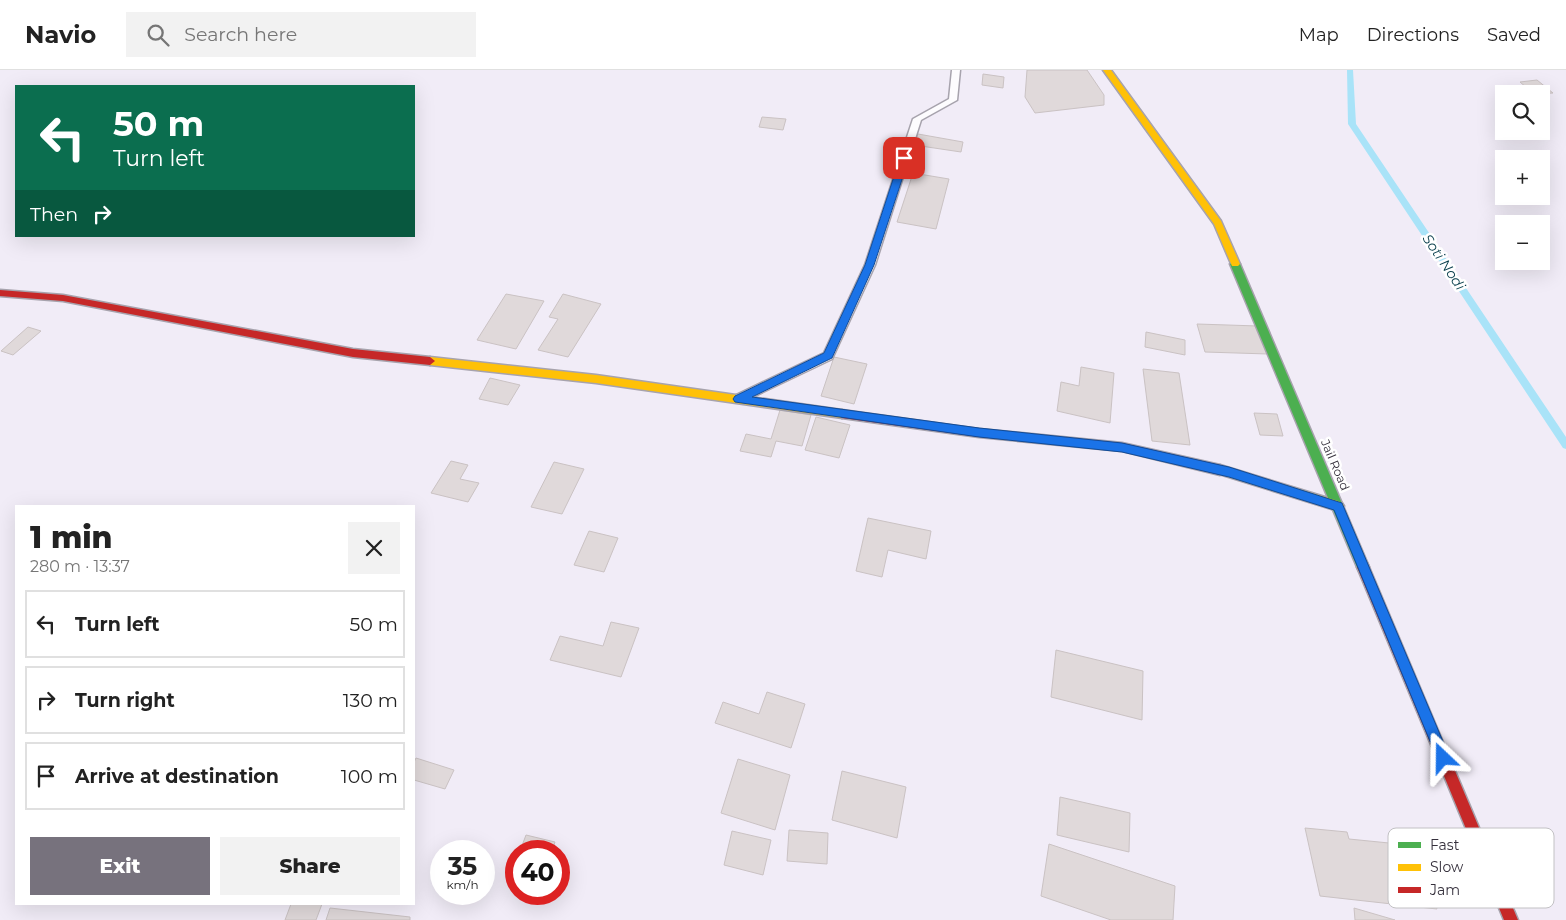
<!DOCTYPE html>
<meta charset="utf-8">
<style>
body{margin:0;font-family:Montserrat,sans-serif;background:#f2f2f2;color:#222;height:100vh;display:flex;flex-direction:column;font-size:19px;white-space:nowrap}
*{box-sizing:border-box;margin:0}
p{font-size:16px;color:#767676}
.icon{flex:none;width:28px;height:28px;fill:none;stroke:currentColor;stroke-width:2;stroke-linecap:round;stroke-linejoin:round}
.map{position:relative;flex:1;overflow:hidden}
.panel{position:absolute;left:15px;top:435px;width:400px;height:400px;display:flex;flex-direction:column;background:#fff;border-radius:0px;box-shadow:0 5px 20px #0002}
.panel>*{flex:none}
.banner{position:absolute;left:15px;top:15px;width:400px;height:152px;border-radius:0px;box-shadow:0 5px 20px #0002;background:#0b6e4f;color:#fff;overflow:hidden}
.fabs{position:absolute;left:1495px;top:15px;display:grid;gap:10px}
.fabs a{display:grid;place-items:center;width:55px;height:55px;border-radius:0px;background:#fff;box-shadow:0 5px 20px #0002;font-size:25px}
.speed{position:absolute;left:430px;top:770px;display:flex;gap:10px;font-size:25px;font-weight:700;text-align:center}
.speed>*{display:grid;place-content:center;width:65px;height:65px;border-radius:50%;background:#fff;box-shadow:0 5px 20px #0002;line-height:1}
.speed small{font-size:12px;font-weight:400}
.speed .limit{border:8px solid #d22;background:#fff;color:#111}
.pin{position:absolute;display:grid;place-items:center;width:42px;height:42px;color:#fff;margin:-21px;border-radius:10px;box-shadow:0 2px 8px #0006}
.me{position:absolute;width:55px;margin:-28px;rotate:337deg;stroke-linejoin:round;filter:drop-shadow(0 0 4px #0008)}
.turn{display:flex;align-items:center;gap:18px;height:105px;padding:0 15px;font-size:22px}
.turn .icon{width:65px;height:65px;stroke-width:2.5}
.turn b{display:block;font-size:35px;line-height:42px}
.then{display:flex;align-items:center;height:48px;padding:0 15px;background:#0003;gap:10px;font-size:19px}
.round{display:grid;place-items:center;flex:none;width:52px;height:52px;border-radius:0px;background:#f2f2f2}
.headline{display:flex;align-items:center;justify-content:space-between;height:85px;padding:0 15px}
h1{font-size:30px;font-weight:800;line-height:38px}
.cta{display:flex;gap:10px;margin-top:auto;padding:10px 15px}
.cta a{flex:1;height:58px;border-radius:0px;background:#77727d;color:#fff;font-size:20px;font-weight:800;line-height:58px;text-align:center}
.cta a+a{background:#f2f2f2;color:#222}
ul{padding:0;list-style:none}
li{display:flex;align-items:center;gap:15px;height:68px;margin:0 10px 8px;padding:0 5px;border:2px solid #e0e0e0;border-radius:0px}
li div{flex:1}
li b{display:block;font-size:19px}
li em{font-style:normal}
header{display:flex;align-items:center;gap:30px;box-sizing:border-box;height:70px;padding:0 25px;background:#fff;border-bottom:1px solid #e0e0e0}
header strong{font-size:24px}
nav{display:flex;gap:28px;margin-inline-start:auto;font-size:18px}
.search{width:350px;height:45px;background:#f2f2f2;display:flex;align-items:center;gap:12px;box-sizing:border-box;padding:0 18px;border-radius:0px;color:#767676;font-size:19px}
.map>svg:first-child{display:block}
</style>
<header>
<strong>Navio</strong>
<div class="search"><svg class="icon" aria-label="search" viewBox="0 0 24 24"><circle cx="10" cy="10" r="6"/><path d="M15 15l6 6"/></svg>Search here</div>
<nav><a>Map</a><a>Directions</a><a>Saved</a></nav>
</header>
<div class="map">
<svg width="1566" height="850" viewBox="0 0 1566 850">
<rect width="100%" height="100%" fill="#f1ecf7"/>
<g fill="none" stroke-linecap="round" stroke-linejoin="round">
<polygon fill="#a9e3f8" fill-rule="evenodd" points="1347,0 1353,0 1356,54 1566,367 1566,379 1563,378 1348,54"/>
</g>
<g fill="#e0d9da" stroke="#cac2c3">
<polygon points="1027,0 1087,0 1104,25 1104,35 1035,43 1025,27"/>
<polygon points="983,4 1004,7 1003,18 982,15"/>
<polygon points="1537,10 1553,23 1534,24 1520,12"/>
<polygon points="762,47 786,49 783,60 759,57"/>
<polygon points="918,64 963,72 961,82 914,75"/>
<polygon points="913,103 949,109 936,159 897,152"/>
<polygon points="506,224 544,231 516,279 477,270"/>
<polygon points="563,224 601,234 568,287 538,280 558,249 549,247"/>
<polygon points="1197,254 1258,256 1268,284 1205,282"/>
<polygon points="28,257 41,261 13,285 1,281"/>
<polygon points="1146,262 1185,270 1185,285 1145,277"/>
<polygon points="834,287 867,294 854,334 821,326"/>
<polygon points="1081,297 1114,303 1110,353 1057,341 1061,312 1079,316"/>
<polygon points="1143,299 1179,303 1190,375 1152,371"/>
<polygon points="490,308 520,315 508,335 479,329"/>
<polygon points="780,340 811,345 802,376 776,371 771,387 740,381 746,364 771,369"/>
<polygon points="1254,343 1277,344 1283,366 1260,365"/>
<polygon points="816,347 850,355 839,388 805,380"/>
<polygon points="451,391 468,395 460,409 479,413 468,432 431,423"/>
<polygon points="554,392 584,399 562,444 531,437"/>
<polygon points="868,448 931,461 926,489 888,480 882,507 856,501"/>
<polygon points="589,461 618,468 604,502 574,495"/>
<polygon points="611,552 639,558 621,607 550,590 560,566 603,576"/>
<polygon points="1056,580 1143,601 1142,650 1051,627"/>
<polygon points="767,622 805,634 791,678 715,653 723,632 759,644"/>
<polygon points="416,688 454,700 445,719 414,710 414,692"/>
<polygon points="738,689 790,705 775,760 721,743"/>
<polygon points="842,701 906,717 897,768 832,750"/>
<polygon points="1060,727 1130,743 1129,782 1057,765"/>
<polygon points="1305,758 1347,762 1349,769 1419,776 1437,839 1320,826"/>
<polygon points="789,760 828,763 827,794 787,791"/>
<polygon points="732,761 771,770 763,805 724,795"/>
<polygon points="526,765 555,772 552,781 520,781"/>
<polygon points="1049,774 1175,816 1173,850 1111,850 1041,826"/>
<polygon points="516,791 516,812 509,810"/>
<polygon points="291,834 322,834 316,850 285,850"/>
<polygon points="330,838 410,847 410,850 326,850"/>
<polygon points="1354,838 1395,850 1355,850"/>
</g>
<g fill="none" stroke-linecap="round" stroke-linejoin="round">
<g stroke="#a7a3ad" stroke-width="3">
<polygon id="lane" points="952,0 960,0 957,30 921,50 875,195 832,289 742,332 734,332 732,329 734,326 824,283 865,195 913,49 949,29"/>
</g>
<g stroke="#a7a3ad" stroke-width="3">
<polygon id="fast" points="1235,191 1240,194 1369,497 1367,501 1363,502 1359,501 1357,497 1230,194"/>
</g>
<g stroke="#a7a3ad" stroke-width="3">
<g id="slow">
<polygon points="1103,0 1111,0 1221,151 1240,194 1238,196 1232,196 1214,154"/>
<polygon points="430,287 596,305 842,340 847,344 842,348 596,313 430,295 425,291"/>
<polygon points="1220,395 1338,431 1342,433 1344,436 1342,439 1338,441 1216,403 1214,400 1216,397"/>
</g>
</g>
<g stroke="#a7a3ad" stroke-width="3">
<g id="jam">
<polygon points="0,220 63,225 353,279 430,287 435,291 430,295 353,287 63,231 0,226"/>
<polygon points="842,340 979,359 1122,373 1220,395 1224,397 1226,400 1224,403 1220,405 1122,381 979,367 842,348 837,344"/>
<polygon points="1363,492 1367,493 1369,497 1518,850 1504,850 1357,497 1359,493"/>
</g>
</g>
<use href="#lane" fill="#fdfcfe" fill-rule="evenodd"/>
<use href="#fast" fill="#4caf50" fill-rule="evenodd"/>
<use href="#slow" fill="#ffc107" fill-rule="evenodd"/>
<use href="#jam" fill="#c62828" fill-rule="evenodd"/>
</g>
<polygon fill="#1a73e8" stroke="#114b97" points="904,85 909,88 874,195 832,288 752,327 979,358 1122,373 1229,397 1342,433 1450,688 1448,693 1443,695 1439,693 1334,440 1229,407 1122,382 979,367 735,332 733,329 735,326 824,283 865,195 900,88"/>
<g text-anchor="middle" stroke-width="5" stroke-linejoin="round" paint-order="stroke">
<g font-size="12" fill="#35303c" stroke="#fff">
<text transform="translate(1335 395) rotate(67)" y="4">Jail Road</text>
</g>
<g font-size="14" font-style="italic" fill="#083e4c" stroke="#fff">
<text transform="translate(1444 192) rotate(56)" y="5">Soti Nodi</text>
</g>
</g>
<rect x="1388" y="758" width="166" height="80" rx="8" fill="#fff" stroke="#c2c1c4" stroke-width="1"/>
<rect x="1398" y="772" width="23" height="6" fill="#4caf50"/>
<rect x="1398" y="794" width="23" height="7" fill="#ffc107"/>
<rect x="1398" y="817" width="23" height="6" fill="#c62828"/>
<g font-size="14" fill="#35303c">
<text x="1430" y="780">Fast</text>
<text x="1430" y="802">Slow</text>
<text x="1430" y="825">Jam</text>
</g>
</svg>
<div class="fabs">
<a><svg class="icon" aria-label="search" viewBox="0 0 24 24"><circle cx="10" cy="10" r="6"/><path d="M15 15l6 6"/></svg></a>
<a>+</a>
<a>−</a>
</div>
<div class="speed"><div>35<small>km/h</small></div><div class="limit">40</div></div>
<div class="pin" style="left:904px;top:88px;background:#d93025"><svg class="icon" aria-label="arrive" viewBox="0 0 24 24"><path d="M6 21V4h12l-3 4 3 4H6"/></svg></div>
<svg class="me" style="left:1443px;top:688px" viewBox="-20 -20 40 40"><path d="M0-17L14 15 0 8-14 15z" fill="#1a73e8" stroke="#fff" stroke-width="4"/></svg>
<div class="banner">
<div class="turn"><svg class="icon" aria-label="left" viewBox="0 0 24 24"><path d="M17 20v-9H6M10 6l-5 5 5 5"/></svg><div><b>50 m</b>Turn left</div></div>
<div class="then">Then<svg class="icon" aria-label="right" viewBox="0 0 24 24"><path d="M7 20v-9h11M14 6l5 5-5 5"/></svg></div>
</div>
<section class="panel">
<div class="headline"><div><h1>1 min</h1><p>280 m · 13:37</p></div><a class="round"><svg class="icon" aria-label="close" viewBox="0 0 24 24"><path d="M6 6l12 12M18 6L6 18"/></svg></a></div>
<ul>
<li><svg class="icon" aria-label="left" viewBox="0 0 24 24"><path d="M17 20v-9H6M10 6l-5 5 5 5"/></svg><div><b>Turn left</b></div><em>50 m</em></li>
<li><svg class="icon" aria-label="right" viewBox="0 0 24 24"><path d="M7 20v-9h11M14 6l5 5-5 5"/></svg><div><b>Turn right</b></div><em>130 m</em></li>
<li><svg class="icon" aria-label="arrive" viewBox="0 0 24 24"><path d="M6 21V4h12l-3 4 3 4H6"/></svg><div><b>Arrive at destination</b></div><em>100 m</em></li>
</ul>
<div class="cta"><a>Exit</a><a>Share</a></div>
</section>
</div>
